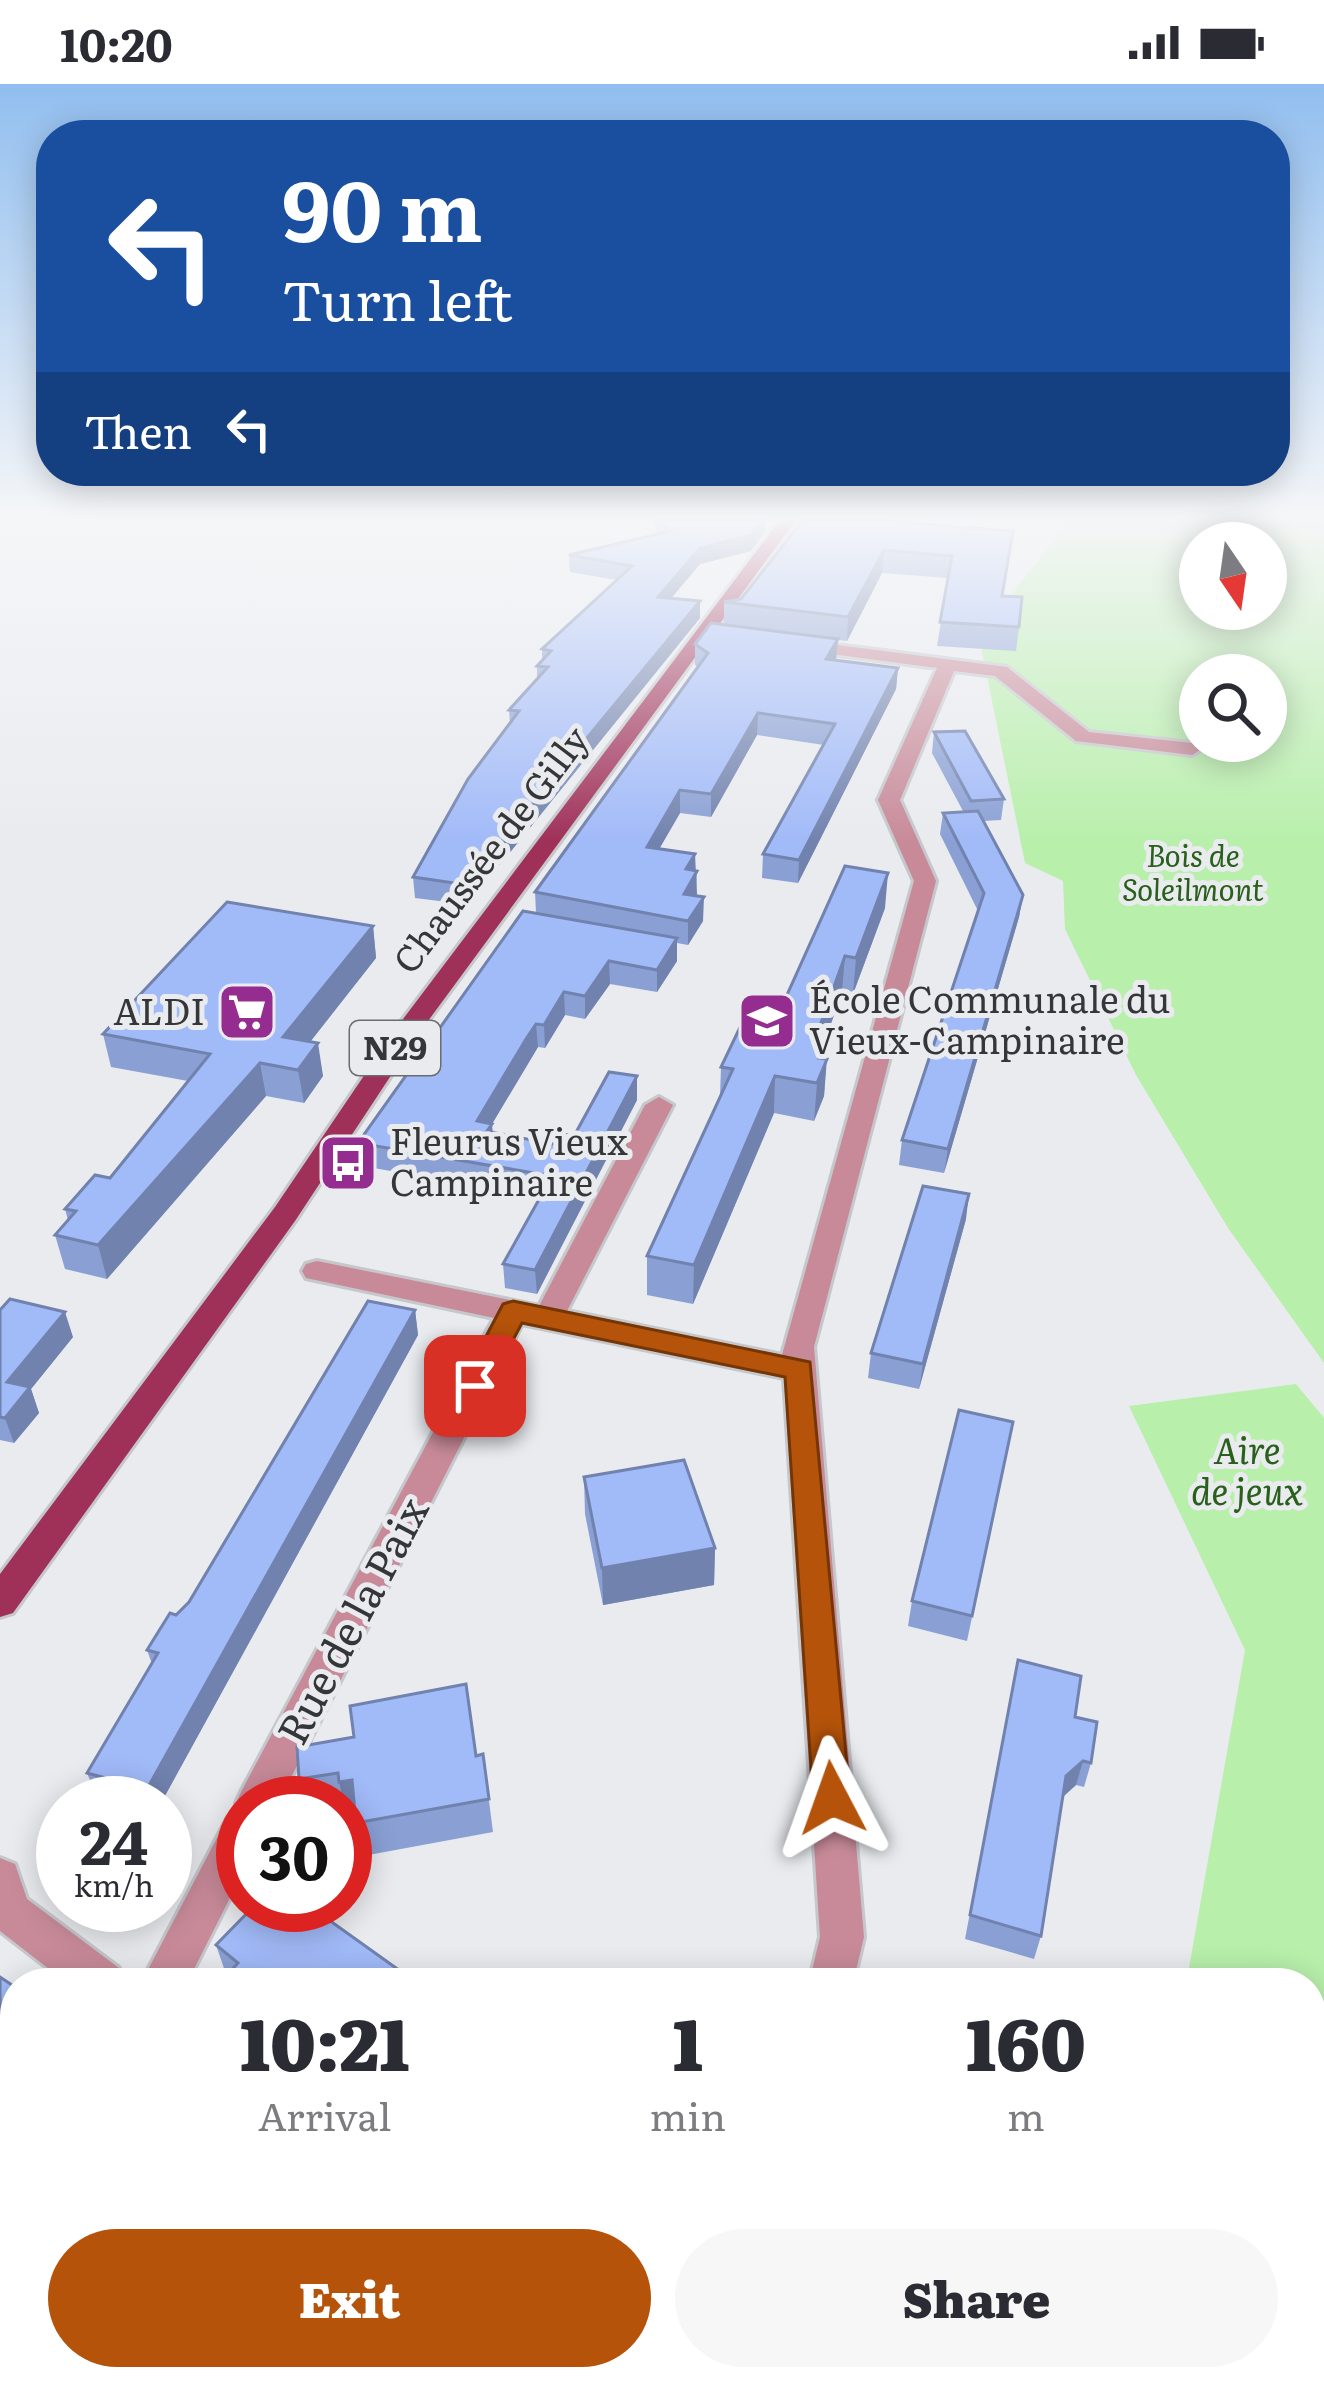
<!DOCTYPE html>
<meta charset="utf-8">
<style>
body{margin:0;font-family:Literata,serif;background:#f7f7f7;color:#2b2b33;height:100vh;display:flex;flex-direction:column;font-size:45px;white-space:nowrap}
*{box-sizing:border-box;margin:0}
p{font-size:39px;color:#7c7c81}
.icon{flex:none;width:66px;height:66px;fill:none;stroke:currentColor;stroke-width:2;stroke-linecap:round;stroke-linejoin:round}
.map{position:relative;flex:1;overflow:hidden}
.drawer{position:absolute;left:0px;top:1884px;width:1326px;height:423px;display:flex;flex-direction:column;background:#fff;border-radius:48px 48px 0 0;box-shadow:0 6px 30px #0003}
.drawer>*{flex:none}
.guide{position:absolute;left:36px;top:36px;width:1254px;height:366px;border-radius:48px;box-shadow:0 6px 30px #0003;background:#1a4fa0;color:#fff;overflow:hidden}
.needle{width:78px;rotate:167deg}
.fabs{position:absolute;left:1179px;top:438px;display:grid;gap:24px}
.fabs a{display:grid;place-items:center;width:108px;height:108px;border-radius:50%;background:#fff;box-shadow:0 6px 30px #0003;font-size:60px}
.speed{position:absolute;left:36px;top:1692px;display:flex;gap:24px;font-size:60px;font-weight:700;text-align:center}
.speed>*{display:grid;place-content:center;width:156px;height:156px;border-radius:50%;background:#fff;box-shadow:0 6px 30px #0003;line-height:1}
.speed small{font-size:30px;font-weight:400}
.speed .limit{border:18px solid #d22;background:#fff;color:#111}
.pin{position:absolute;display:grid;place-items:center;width:102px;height:102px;color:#fff;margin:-51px;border-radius:24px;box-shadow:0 6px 18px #0006}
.me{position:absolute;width:132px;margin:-66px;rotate:356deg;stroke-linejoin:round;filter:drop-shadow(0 0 9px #0008)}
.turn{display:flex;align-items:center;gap:42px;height:252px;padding:0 48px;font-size:54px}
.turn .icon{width:156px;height:156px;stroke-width:2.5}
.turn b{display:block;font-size:84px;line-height:102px}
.then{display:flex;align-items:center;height:114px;padding:0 48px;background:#0003;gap:24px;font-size:45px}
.eta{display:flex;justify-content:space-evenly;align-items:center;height:204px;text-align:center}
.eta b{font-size:72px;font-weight:800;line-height:84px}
.action{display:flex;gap:24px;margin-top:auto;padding:24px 48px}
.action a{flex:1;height:138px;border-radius:72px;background:#b45309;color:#fff;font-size:48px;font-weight:800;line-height:138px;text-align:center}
.action a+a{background:#f7f7f7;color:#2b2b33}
.status{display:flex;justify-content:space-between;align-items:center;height:84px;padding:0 60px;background:#fff;direction:ltr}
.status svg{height:33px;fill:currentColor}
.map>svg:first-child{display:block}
</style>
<div class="status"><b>10:20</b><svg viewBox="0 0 49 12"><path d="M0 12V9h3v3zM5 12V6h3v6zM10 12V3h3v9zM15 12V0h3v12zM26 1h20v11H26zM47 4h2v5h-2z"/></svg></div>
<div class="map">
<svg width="1324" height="2306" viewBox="0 0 1324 2306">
<rect width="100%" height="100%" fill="#e9ebef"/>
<g fill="#b8efab" fill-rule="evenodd">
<path d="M1069 436H1324V1279L1228 1144 1136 991 1065 845 1063 797 1025 779 979 553ZM1200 459H1266V525H1200ZM1200 591H1266V657H1200Z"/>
<polygon points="1296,1300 1324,1334 1324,1987 1311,1983 1311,1899 1195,1899 1189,1884 1245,1566 1129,1322"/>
</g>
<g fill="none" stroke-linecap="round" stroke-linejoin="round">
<g stroke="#c5c7ca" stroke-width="6">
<g id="street">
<polygon points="799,556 1007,583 1089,648 1192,659 1202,665 1192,671 1076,657 995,592 954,587 900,716 936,797 814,1263 864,1853 853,1899 809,1899 820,1853 784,1294 522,1240 278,1719 243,1719 243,1788 187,1899 141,1899 228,1733 241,1728 236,1719 242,1706 494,1234 306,1194 302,1187 306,1180 317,1177 539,1222 645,1021 659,1013 673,1021 567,1227 782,1271 914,797 878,716 937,584 793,565 790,561"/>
<polygon points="0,1774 15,1780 27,1815 119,1884 125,1899 67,1899 0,1847"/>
<polygon points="226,2292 282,2292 276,2306 221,2306"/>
<polygon points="537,2292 600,2292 605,2306 543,2306"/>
<polygon points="711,2292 763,2292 760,2306 708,2306"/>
</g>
</g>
<g stroke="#c5c7ca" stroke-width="6">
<polygon id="primary" points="780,436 796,436 417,952 295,1137 13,1529 0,1533 0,1490 275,1123 397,943"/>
</g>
<use href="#street" fill="#c88a99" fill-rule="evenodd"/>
<use href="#primary" fill="#9f3057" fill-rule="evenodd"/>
</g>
<g fill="#8aa0d5">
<polygon points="656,436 766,436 765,448 751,467 700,480 671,514 700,534 507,772 463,820 415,814 413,793 510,640 509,626 537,595 537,582 542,576 542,565 617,496 570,488 569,471 655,451"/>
<polygon points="803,436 1013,447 1003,512 1019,543 1016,567 937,562 948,494 882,489 847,557 838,556 836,576 898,584 896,605 798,799 762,794 763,770 824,661 757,651 711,733 680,729 659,765 697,787 696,812 703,837 688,861 677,859 677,877 657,908 610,900 585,935 565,931 545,964 538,963 492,1040 492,1048 552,1060 574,1052 637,992 637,1016 537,1210 505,1204 503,1180 540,1113 362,1082 358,1059 536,829 535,808 698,583 695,581 695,560 724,540 724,518 741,515"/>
<polygon points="934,648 1004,715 1001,736 983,737 1023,811 1019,833 944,1089 899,1081 902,1056 978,827 940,750 943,729 963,727 932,669"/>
<polygon points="885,824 853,910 842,908 828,949 824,1012 814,1037 774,1029 693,1220 647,1211 647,1172 720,1012 721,983 773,942"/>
<polygon points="373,842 376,874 310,958 323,992 304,1019 266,1012 107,1195 65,1185 55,1151 68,1136 65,1125 110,1094 188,997 111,983 103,950"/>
<polygon points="966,1135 919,1305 868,1294 871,1269"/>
<polygon points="0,1226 73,1253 31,1305 39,1329 14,1359 0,1356"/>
<polygon points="415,1226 418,1251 161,1719 118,1719 97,1713 87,1689 152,1580 147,1566 189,1518"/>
<polygon points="1013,1338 967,1557 908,1542 912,1517"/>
<polygon points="584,1393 715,1464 714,1501 603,1521 585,1430"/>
<polygon points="1018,1576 1075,1633 1091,1679 1084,1703 1076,1701 1062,1714 1041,1852 1034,1875 965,1855"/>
<polygon points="297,1663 476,1672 483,1670 493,1748 363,1772 355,1730 347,1732 345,1719 305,1719 299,1695"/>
<polygon points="216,1861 417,1899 229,1899"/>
<polygon points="374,2292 491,2292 380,2303"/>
<polygon points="982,2292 1011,2292 1008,2300"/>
<polygon points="1161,2292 1311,2292 1324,2306 1158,2306"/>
</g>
<g fill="#7182ae">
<polygon points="755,436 766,436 765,448 751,467 700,480 658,530 658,513 700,464"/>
<polygon points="884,466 882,489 847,557 848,533"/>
<polygon points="700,517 700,534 507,772 463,820 461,800"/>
<polygon points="838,555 836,575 825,596 826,575"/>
<polygon points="898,584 896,605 798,799 799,776"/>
<polygon points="758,629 757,651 711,733 711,710"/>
<polygon points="680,706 680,729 647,786 647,763"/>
<polygon points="695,770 697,810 684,834 686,785"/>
<polygon points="888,789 885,824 853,910 856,874"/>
<polygon points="1023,811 1019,833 944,1089 948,1065"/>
<polygon points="704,813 703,837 688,861 688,837"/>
<polygon points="373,842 376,874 288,986 283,953"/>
<polygon points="677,854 677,877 657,908 657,886"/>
<polygon points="845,872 842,908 815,984 818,947"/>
<polygon points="609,877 610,900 585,935 585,912"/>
<polygon points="564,908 565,931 545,964 544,941"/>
<polygon points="536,940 538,963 492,1040 494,1063 477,1037"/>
<polygon points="829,949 824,1012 814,1037 819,974"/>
<polygon points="318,959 323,992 304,1019 298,986"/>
<polygon points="260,979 266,1012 107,1195 98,1161"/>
<polygon points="637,992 637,1016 537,1210 535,1186"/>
<polygon points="775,992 774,1029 693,1220 694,1181"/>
<polygon points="969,1110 966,1135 919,1305 923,1280"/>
<polygon points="415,1226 418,1251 161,1719 152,1719 147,1705"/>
<polygon points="65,1228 73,1253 31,1305 39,1329 14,1359 5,1334 7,1298"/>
<polygon points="715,1464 714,1501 603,1521 602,1484"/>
<polygon points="1083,1677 1076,1701 1059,1716 1066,1692"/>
<polygon points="352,1696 359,1729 347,1732 339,1698"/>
<polygon points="15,2002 15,2033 0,2044 0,2014"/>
<polygon points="22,2292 43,2292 31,2306 10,2306"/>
</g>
<g fill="#a1baf8" stroke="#7182ae" stroke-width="3">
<polygon points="656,436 763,436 751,451 700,464 658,513 700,517 506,752 461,800 413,793 468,695 519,627 509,626 548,583 537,582 551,567 542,565 632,482 569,471 671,447 655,438"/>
<polygon points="803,436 878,436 1013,447 1002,512 1022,513 1019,543 940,538 952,472 884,466 848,533 724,518 741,515"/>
<polygon points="711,539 838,555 826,575 898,584 799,776 763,770 835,640 758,629 711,710 680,706 647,763 695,770 686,785 697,787 684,810 704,813 688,837 535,808 708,569 695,560"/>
<polygon points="965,647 1004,715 971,717 934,648"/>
<polygon points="978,727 1023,811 948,1065 902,1056 984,809 943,729"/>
<polygon points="845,782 888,789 856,874 845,872 818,947 829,949 819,974 827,975 817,999 775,992 694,1181 647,1172 733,985 721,983 743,937 773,942"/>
<polygon points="227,818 373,842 283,953 318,959 298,986 260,979 98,1161 55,1151 76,1127 65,1125 95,1091 110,1094 210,970 103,950"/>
<polygon points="523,827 677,854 657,886 609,877 585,912 564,908 544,941 536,940 526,955 477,1037 492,1040 487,1047 552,1060 558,1049 574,1052 609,988 637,992 535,1186 503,1180 552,1092 358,1059"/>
<polygon points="923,1102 969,1110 923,1280 871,1269"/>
<polygon points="10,1215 65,1228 7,1298 30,1303 5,1334 0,1333 0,1226"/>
<polygon points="368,1217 415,1226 147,1705 87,1689 158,1569 147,1566 170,1529 176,1531 189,1518"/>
<polygon points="959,1326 1013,1338 972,1532 912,1517"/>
<polygon points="684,1376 715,1464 602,1484 584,1393"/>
<polygon points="1018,1576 1081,1592 1075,1633 1097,1638 1091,1679 1083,1677 1066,1692 1041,1852 970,1831"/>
<polygon points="466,1600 476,1672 483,1670 489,1715 356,1739 352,1696 339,1698 338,1689 299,1695 297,1663 354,1653 350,1622"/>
<polygon points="255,1821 308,1821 417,1899 239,1899 228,1890 238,1879 216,1861"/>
<polygon points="0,1893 15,1903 15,2002 0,2014"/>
<polygon points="1311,1975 1324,1980 1324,2306 1170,2306 1174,2292 1311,2292"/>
<polygon points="15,2163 15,2292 22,2292 10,2306 0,2306 0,2180"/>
<polygon points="381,2292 491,2292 508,2306 378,2306 386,2295"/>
<polygon points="886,2292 974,2292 972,2306 883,2306"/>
</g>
<linearGradient id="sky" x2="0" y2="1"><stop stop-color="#91beef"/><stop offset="0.57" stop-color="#f5f6f8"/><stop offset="1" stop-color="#f5f6f8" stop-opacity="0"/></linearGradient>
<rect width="1324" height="759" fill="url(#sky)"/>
<polygon fill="#b45309" stroke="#753606" stroke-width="3" points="513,1217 810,1278 850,1714 845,1725 832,1730 818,1725 813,1714 785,1293 522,1239 485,1309 464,1309 460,1302 503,1220"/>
<defs>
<g id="supermarket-square" transform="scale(3)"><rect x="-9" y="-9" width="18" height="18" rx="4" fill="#952d91" stroke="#e9ebef"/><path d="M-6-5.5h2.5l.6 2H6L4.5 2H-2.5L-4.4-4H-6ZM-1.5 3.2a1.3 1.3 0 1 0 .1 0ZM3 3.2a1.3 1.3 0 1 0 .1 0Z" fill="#fff"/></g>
<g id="school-square" transform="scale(3)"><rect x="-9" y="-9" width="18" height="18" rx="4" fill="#952d91" stroke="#e9ebef"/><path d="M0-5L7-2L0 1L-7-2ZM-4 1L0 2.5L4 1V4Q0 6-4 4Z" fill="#fff"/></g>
<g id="bus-square" transform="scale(3)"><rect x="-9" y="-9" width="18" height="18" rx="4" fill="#952d91" stroke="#e9ebef"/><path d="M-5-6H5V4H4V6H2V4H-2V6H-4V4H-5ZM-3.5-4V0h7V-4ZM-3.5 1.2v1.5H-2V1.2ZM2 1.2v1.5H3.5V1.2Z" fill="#fff"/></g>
</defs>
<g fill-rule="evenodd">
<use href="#supermarket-square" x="247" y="928"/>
<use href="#school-square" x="767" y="937"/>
<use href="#bus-square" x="348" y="1079"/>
</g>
<g text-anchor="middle" stroke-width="10" stroke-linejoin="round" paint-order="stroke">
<g font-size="30" font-style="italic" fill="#29601b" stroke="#e9ebef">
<text x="1193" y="783">Bois de<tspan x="1193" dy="34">Soleilmont</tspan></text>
</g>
<rect fill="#e9ebef" stroke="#6b6c6f" stroke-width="3" x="350" y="937" width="90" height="54" rx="9"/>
<g font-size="33" font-weight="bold" fill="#353638">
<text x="395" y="976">N29</text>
</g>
<g font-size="36" fill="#353638" stroke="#e9ebef">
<text transform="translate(491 766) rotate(-53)" y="13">Chaussée de Gilly</text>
</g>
<g font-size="36" fill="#353638" stroke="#e9ebef" text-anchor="start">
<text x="809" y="929">École Communale du<tspan x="809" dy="41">Vieux-Campinaire</tspan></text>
<text x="205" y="941" text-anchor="end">ALDI</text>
<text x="390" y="1071">Fleurus Vieux<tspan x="390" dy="41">Campinaire</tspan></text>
</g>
<g font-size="36" font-style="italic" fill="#29601b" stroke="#e9ebef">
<text x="1247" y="1380">Aire<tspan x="1247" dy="41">de jeux</tspan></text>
</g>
<g font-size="42" fill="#353638" stroke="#e9ebef">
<text transform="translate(353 1537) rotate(-62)" y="15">Rue de la Paix</text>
</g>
</g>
</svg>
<div class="fabs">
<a><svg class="needle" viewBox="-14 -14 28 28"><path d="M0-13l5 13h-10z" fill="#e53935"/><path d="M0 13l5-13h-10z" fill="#7c7c81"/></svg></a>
<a><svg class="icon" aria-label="search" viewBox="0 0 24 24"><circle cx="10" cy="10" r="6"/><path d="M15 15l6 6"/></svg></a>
</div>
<div class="speed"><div>24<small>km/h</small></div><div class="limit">30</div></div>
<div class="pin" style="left:475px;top:1302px;background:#d93025"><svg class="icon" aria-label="arrive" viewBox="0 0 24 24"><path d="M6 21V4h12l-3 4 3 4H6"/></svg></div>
<svg class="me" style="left:832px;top:1714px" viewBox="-20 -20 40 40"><path d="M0-17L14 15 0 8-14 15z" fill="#b45309" stroke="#fff" stroke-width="4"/></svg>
<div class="guide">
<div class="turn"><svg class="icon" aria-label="left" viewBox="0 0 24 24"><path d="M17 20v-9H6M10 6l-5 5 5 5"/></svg><div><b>90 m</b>Turn left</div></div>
<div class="then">Then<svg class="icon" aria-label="left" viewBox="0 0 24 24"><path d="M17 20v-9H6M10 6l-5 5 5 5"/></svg></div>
</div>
<section class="drawer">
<div class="eta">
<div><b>10:21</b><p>Arrival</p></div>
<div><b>1</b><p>min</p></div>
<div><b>160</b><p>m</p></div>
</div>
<div class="action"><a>Exit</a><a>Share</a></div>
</section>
</div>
